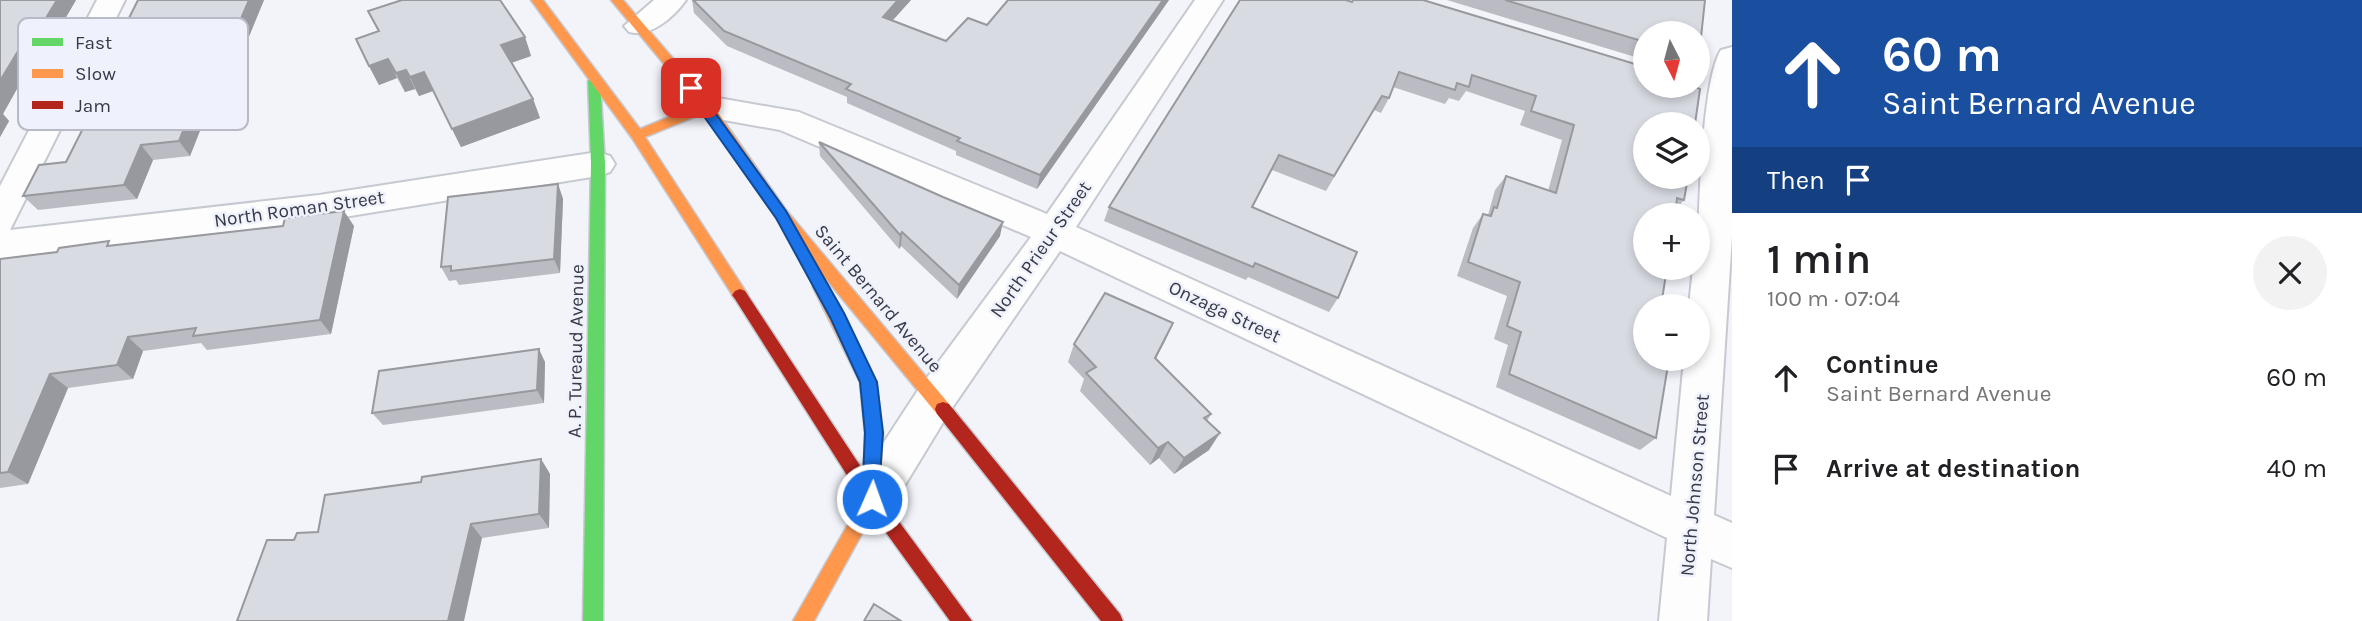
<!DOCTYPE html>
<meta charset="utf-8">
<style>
body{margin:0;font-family:Karla,sans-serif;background:#f2f2f2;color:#202124;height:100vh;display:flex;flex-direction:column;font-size:26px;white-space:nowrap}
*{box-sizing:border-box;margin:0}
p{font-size:23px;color:#757577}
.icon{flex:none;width:38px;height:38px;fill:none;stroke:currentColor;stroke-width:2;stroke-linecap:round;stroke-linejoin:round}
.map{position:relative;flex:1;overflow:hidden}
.side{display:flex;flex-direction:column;background:#fff;width:630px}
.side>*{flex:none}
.banner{background:#1a4fa0;color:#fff;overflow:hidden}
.needle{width:46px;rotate:174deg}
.buttons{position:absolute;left:1633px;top:21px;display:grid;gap:14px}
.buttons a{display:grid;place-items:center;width:77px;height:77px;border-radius:50%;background:#fff;box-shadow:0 4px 10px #0003;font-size:35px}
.pin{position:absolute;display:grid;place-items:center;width:60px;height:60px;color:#fff;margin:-30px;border-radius:14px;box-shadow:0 4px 10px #0006}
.me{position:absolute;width:77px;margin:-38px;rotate:2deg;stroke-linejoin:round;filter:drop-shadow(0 0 5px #0008)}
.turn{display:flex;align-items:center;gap:24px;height:147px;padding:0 35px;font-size:32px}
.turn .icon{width:91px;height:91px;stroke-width:2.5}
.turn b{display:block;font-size:49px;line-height:60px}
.then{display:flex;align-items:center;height:66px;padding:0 35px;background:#0003;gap:14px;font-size:26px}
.round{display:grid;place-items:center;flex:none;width:74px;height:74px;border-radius:37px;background:#f2f2f2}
.head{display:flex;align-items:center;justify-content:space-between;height:119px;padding:0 35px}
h1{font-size:42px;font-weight:600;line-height:52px}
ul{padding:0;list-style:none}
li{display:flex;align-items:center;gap:21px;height:91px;padding:0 35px}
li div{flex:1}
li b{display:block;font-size:26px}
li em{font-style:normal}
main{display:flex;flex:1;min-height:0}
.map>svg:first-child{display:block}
</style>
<main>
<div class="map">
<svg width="1732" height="621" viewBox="0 0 1732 621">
<rect width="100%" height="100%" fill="#f2f4fa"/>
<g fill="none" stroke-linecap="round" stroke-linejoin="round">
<g stroke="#c7c9d1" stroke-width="4">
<g id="street">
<polygon points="97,0 125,0 10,230 319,195 598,152 610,156 615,164 610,172 598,176 319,221 0,259 0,186"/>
<path d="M654 0H686C674 17 650 38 629 32L624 26Z"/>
<path d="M1195 0H1223L1076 227 1671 496 1684 359H1698V306H1689L1693 268H1698C1698 226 1701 80 1721 50L1732 47V236L1714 515 1732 523V568L1711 559 1707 621H1659L1667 538 1060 251 950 411 888 513 872 519 856 513 850 499 856 485 920 387 1031 237 780 130 696 115 691 107 696 99 707 96 799 112 1047 214Z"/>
</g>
</g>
<g stroke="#c7c9d1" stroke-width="3">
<polygon id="fast" points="594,77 600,81 605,164 603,621 583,621 591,164 588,81"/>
</g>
<g stroke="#c7c9d1" stroke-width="3">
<g id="slow">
<polygon points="531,0 543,0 640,129 698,105 611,0 623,0 712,104 786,210 949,404 951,409 949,414 943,416 937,414 776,218 704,113 645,137 748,295 745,299 735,299 632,138"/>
<polygon points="821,281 826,283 876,382 883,433 881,499 814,621 793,621 863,498 865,433 860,382 813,287 816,283"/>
</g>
</g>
<g stroke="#c7c9d1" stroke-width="3">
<g id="jam">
<polygon points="740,289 745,291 878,493 972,621 950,621 866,505 735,299 732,295 735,291"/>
<polygon points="943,402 949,404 1120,614 1123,621 1101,621 937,414 935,409 937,404"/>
</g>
</g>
<use href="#street" fill="#fdfdfe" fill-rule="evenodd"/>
<use href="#fast" fill="#63d668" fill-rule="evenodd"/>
<use href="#slow" fill="#ff974d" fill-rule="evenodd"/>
<use href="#jam" fill="#b3261e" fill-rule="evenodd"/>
</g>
<g fill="#bbbcc3">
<polygon points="0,0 76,0 58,31 49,32 8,103 3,114 9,121 0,137"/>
<polygon points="264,0 238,63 226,65 190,156 153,160 137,199 38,210 23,196 66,162 105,85 99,78"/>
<polygon points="692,0 911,0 893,20 946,41 987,25 1008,0 1169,0 1037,189 956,155 956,151 847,103 847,97 727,46 694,13"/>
<polygon points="1423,0 1684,200 1676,209 1645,306 1656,438 1640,450 1496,387 1508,345 1494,339 1507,296 1457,276 1473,228 1483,214 1488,215 1495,190 1506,176 1548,191 1562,140 1520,125 1525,111 1466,91 1459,101 1449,98 1445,104 1393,87 1389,98 1381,113 1374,110 1326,191 1272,170 1253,207 1338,298 1329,312 1248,277 1246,280 1104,221 1109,207 1352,2"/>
<polygon points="1447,0 1705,0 1645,33 1645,60"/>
<polygon points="368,11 525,37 531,56 511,63 533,99 540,118 461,147 433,91 419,96 415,89 405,92 397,78 379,85 369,66 378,31"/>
<polygon points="819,142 1000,236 957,299 901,246 899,249 820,156"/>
<polygon points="558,184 563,199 560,273 459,285 456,280 449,281 441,267"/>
<polygon points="354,226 331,334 207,350 201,343 143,351 133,379 68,388 28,484 0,488 0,259 113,245"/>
<polygon points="1173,323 1156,359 1211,414 1207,421 1209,450 1174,474 1159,458 1150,465 1080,391 1084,379 1068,362 1074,344"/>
<polygon points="545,362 544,403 383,425 372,413"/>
<polygon points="541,459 550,474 549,528 482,538 294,540 318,532 421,482"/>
</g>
<g fill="#98999f">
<polygon points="57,0 76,0 58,31 46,18"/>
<polygon points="249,0 264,0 238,63 228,49"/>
<polygon points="898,0 911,0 883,31 883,17"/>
<polygon points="1163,0 1169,0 1037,189 1040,175"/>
<polygon points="38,18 49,32 3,114 9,121 0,137 0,81"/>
<polygon points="525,37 531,56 508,64 501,45"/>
<polygon points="216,50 226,65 190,156 179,141"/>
<polygon points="388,59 397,78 379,85 369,66"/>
<polygon points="406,70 415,89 405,92 396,73"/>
<polygon points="424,72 433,91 419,96 410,77"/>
<polygon points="533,99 540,118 461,147 452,129"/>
<polygon points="141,145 153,160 137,199 124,185"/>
<polygon points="558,184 563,199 560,273 554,259"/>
<polygon points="344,211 354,226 331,334 320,320"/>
<polygon points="1003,222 1000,236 957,299 959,285"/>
<polygon points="902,232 901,246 899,249 900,235"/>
<polygon points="1173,323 1165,341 1147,375 1155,358"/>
<polygon points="128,337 143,351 133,379 117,365"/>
<polygon points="539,349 545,362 544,403 537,390"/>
<polygon points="50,374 68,388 28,484 8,472"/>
<polygon points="1220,433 1209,450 1174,474 1184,458"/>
<polygon points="1168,442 1159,458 1150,465 1158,448"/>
<polygon points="541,459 550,474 549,528 539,514"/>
<polygon points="471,524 482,538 464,621 448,621"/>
</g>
<g fill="#d9dbe3" stroke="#98999f" stroke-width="2">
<polygon points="0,0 57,0 46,18 38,18 0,81"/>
<polygon points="138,0 249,0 228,49 216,50 179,141 141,145 124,185 23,196 39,165 66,162 109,77 99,78"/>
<polygon points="402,0 500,0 525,37 501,45 533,99 452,129 424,72 410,77 406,70 396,73 388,59 369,66 356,39 379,31 368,11"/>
<polygon points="693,0 898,0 883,17 946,41 968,18 987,25 1008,0 1163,0 1040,175 957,141 960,138 846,89 851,84 724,31"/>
<polygon points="1240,0 1346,0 1352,2 1353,0 1423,0 1645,67 1645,86 1694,86 1700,89 1695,124 1645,124 1645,177 1688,177 1684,200 1677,198 1675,215 1645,215 1645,268 1667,268 1661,306 1645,306 1645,359 1669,359 1656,438 1509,374 1521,332 1507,326 1520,282 1468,262 1483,214 1491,216 1494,207 1497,208 1506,176 1556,193 1574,125 1531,111 1536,96 1472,75 1469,87 1457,83 1455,90 1399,72 1389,98 1382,96 1334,176 1279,155 1252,207 1357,252 1338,298 1255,263 1253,267 1109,207"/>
<polygon points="1505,0 1705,0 1698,65 1698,33 1645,33 1645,42"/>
<polygon points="819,142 943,197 1003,222 959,285 902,232 900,235"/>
<polygon points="558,184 554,259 451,271 451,266 441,267 448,197"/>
<polygon points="344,211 320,320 193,336 196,328 128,337 117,365 50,374 8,472 0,473 0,259 57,252 59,248 109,241 107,246 283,226 285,218"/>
<polygon points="1105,293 1173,323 1155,358 1211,414 1204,418 1220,433 1184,458 1168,442 1158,448 1086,373 1096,367 1074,344"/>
<polygon points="539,349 537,390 372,413 379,371"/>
<polygon points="541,459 539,514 471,524 448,621 237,621 267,540 294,540 297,533 318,532 325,495 421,482 422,477"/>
<polygon points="874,604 901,621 864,621"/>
</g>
<polygon fill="#1a73e8" stroke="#114b97" stroke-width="2" points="691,84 695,85 786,211 844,313 877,382 883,433 878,505 872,507 865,505 862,499 865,433 860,382 831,319 776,218 686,91 684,88"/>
<g text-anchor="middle" stroke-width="5" stroke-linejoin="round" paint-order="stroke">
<g font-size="19" fill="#373a44" stroke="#eff2fd">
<text transform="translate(299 208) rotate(-8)" y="7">North Roman Street</text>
<text transform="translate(1040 249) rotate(-55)" y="7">North Prieur Street</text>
<text transform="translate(879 298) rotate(50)" y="7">Saint Bernard Avenue</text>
<text transform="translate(1225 311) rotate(25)" y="7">Onzaga Street</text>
<text transform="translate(575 351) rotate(-89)" y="7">A. P. Tureaud Avenue</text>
<text transform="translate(1694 485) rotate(-85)" y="7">North Johnson Street</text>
</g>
</g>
<rect x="18" y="18" width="230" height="112" rx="10" fill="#eff2fd" stroke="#b8bbc6" stroke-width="2"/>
<rect x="32" y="38" width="31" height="8" fill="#63d668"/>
<rect x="32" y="69" width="31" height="9" fill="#ff974d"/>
<rect x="32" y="101" width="31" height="8" fill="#b3261e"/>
<g font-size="19" fill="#373a44">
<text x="75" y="49">Fast</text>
<text x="75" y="80">Slow</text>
<text x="75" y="112">Jam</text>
</g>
</svg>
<div class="buttons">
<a><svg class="needle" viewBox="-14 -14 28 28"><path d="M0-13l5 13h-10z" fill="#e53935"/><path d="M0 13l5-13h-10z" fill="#757577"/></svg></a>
<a><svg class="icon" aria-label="layers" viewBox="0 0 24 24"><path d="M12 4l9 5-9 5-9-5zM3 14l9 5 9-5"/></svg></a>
<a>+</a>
<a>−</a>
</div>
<div class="pin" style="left:691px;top:88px;background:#d93025"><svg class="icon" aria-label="arrive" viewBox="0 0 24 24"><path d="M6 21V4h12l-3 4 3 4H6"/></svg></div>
<svg class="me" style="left:872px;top:499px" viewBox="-20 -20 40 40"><circle r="17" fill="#1a73e8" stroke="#fff" stroke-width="3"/><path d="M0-11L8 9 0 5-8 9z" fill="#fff"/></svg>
</div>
<section class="side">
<div class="banner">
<div class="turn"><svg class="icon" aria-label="ahead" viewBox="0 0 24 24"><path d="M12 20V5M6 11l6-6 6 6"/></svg><div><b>60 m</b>Saint Bernard Avenue</div></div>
<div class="then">Then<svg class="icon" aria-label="arrive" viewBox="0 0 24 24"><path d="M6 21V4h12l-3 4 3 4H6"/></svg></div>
</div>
<div class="head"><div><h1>1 min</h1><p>100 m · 07:04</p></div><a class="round"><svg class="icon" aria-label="close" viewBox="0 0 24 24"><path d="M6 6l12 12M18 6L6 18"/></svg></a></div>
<ul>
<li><svg class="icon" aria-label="ahead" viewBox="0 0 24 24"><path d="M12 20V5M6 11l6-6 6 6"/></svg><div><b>Continue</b><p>Saint Bernard Avenue</p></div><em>60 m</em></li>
<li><svg class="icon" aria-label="arrive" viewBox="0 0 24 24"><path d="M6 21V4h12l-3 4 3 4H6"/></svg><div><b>Arrive at destination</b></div><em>40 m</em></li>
</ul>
</section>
</main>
